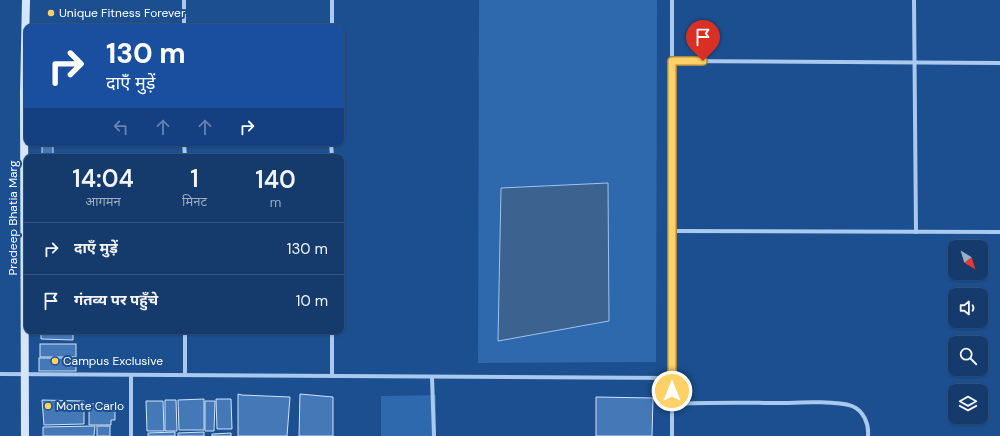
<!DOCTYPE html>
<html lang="hi">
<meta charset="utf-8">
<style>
body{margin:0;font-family:"DM Sans","Noto Sans Devanagari",sans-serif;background:#214673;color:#f1f3f6;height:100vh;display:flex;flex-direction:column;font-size:15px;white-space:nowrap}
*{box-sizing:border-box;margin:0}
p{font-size:13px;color:#9dadc1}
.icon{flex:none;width:22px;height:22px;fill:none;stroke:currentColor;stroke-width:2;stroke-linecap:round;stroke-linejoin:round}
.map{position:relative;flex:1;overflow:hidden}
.side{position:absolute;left:24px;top:154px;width:320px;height:180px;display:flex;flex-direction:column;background:#143b6b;border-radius:8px;box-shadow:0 1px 3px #0004,0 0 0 1px #33557e}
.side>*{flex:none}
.hud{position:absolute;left:24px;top:24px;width:320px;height:122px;border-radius:8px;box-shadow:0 1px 3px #0004,0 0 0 1px #33557e;background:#1a4fa0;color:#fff;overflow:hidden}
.needle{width:26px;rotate:142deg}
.controls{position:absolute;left:948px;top:240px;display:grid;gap:8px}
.controls a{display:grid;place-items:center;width:40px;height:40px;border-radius:8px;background:#143b6b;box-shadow:0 1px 3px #0004,0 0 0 1px #33557e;font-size:20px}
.pin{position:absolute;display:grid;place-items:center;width:34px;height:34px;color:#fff;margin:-41px -17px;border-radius:50% 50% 50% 0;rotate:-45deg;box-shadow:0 0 4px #0007}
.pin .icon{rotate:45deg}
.me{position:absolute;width:44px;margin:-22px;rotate:0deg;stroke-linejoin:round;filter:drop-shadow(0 0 3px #0008)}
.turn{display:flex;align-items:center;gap:14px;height:84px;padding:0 16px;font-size:18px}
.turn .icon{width:52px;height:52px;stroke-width:2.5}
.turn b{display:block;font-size:28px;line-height:34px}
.lanes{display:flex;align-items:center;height:38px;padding:0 16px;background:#0003;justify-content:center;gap:20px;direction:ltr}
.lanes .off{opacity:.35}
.eta{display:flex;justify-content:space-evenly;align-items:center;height:68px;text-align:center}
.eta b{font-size:24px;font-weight:600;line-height:28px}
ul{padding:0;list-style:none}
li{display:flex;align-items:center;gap:12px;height:52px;padding:0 16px;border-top:1px solid #33557e}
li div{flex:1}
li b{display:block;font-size:15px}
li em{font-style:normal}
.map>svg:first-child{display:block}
</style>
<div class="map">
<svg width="1000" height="436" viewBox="0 0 1000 436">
<rect width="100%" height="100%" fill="#1b4f8f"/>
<g fill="#2e69ad">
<polygon points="479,0 657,0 656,362 478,363"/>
<polygon points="436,395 436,436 381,436 381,396"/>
</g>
<polygon fill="#3c6290" stroke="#9cc4f0" points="608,183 609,321 498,341 501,188"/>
<g fill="#4478b7" stroke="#cfe3fa">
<rect x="42" y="143" width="11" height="14"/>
<polygon points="41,331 73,331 73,340 41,339"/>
<rect x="40" y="344" width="36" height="13"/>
<rect x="39" y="358" width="37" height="13"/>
<polygon points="238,394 242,395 290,397 287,436 238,436"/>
<polygon points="300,394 333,397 333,436 299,436"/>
<polygon points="596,397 653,398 652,436 596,436"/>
<polygon points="204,399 204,430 179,430 178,400"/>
<polygon points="216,399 231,399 232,429 217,429"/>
<polygon points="42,400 84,401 84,424 44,425"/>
<polygon points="165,400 176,400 177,431 165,431"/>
<polygon points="146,401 163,401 164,431 147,431"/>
<polygon points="205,401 215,401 214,431 205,431"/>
<polygon points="115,403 115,420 111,420 111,425 89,425 89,404"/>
<polygon points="95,426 94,436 43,436 43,427"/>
<rect x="97" y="426" width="13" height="10"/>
<polygon points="175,432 175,436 148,436 148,433"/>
<polygon points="204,432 204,436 178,436 178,433"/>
<polygon points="231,433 231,436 212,436 212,434"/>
</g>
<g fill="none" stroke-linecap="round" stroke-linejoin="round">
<g stroke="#a9c9ee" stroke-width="4">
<polyline points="914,0 916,232"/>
<polyline points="184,27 184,0"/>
<polyline points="332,27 332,0"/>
<polyline points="672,61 1000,63"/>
<polyline points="184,143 185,157"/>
<polyline points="331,143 332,157"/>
<polyline points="672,231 1000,232"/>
<polyline points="185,331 185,375"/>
<polyline points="0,374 672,378"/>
<polyline points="131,375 131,436"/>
<polyline points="332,376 332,331"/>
<polyline points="432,377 434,436"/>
<path d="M672 404C710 402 749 403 788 403 803 402 839 401 852 406 864 411 869 424 868 436"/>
<polyline points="672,436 672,0"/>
</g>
<polyline stroke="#d6e6fa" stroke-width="8" points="25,436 24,92 26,0"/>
</g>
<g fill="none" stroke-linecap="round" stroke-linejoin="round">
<g stroke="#a68842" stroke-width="10">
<polyline id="route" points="672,391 672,61 703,61"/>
</g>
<use href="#route" stroke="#ffd166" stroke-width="7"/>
</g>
<g fill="#ffd166" stroke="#1b4f8f" stroke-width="1.5">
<circle cx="51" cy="13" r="4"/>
<circle cx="55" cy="361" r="4"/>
<circle cx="48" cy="406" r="4"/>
</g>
<g text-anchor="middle" stroke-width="4" stroke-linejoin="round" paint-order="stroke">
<g font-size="12" fill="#fff" stroke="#1b4f8f" text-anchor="start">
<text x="59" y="17">Unique Fitness Forever</text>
<text x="63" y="365">Campus Exclusive</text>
<text x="56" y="410">Monte Carlo</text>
</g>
<g font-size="12" fill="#fff" stroke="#1b4f8f">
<text transform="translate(13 218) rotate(-90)" y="4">Pradeep Bhatia Marg</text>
</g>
</g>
</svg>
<div class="controls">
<a><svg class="needle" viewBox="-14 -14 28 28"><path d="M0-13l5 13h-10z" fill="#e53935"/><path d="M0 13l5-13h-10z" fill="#9dadc1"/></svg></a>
<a><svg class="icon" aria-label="sound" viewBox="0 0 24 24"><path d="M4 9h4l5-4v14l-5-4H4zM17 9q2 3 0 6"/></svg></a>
<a><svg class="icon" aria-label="search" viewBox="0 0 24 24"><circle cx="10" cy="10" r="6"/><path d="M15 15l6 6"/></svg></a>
<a><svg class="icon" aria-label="layers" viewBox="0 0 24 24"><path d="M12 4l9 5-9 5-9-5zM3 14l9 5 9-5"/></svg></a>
</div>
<div class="pin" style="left:703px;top:61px;background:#d93025"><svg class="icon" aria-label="arrive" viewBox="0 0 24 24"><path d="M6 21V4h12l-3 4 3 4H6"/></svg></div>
<svg class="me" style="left:672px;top:391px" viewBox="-20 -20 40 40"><circle r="17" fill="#ffd166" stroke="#fff" stroke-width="3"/><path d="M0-11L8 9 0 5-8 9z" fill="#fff"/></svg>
<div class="hud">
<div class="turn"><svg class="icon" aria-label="right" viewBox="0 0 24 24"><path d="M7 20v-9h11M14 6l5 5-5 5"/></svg><div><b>130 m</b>दाएँ मुड़ें</div></div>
<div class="lanes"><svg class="icon off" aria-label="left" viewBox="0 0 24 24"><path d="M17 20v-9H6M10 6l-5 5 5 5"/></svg><svg class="icon off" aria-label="ahead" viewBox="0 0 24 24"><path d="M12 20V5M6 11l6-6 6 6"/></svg><svg class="icon off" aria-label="ahead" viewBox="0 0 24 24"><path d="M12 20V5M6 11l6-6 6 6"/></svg><svg class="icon" aria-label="right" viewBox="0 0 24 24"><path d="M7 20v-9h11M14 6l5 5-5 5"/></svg></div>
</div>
<section class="side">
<div class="eta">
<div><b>14:04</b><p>आगमन</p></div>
<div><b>1</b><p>मिनट</p></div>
<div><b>140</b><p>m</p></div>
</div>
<ul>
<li><svg class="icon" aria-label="right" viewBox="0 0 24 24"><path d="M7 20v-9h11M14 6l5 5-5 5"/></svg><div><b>दाएँ मुड़ें</b></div><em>130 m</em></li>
<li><svg class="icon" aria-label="arrive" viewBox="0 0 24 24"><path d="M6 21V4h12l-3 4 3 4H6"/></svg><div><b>गंतव्य पर पहुँचे</b></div><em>10 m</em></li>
</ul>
</section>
</div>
